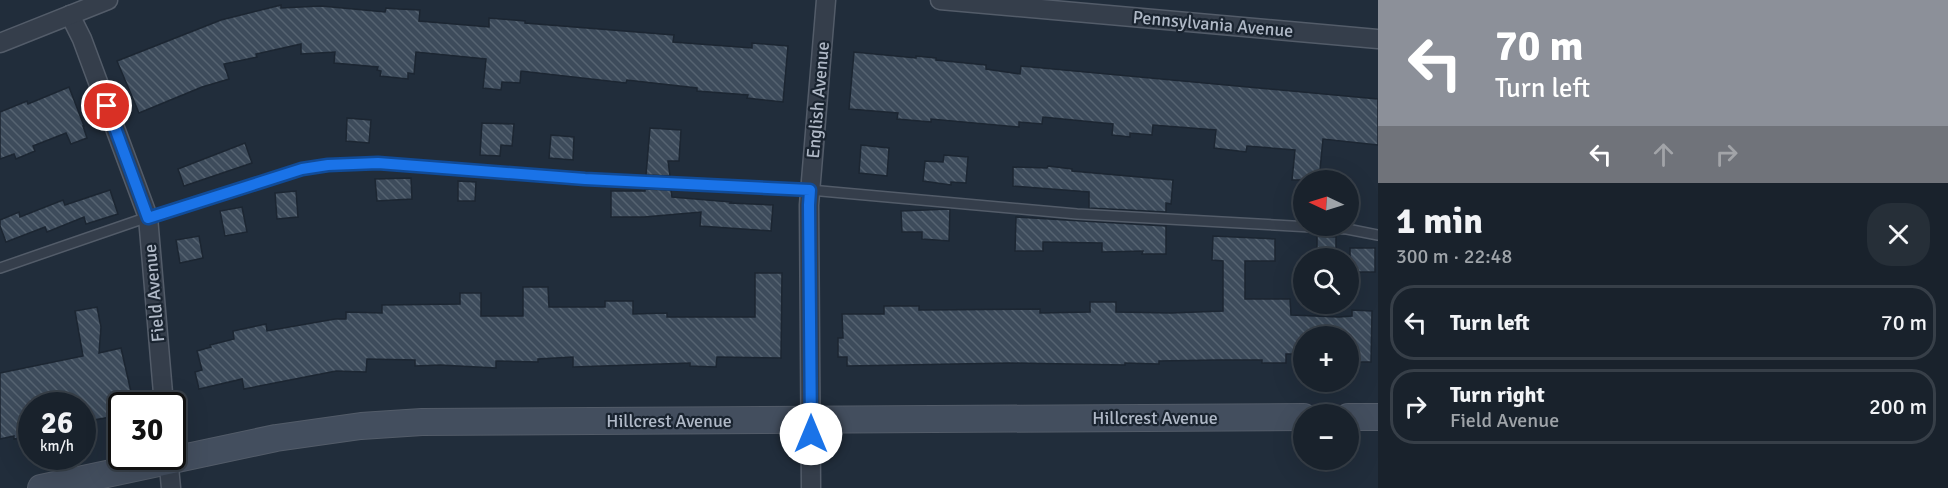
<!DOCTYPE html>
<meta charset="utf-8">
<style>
body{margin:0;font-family:Signika,sans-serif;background:#262f38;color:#f1f3f6;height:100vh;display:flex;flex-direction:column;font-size:22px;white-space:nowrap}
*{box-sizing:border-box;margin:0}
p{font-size:20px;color:#9fa4a9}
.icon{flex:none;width:33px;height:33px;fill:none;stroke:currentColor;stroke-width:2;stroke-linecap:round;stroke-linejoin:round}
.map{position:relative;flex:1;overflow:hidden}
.details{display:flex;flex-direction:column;background:#19222c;width:570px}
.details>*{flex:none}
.guide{background:#8c9099;color:#fff;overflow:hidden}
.needle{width:39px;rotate:274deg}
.tools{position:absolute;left:1293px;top:170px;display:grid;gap:12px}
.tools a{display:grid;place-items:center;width:66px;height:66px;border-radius:50%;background:#19222c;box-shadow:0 6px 24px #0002,0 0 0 2px #373f48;font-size:30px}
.speed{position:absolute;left:18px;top:392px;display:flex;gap:12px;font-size:30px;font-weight:700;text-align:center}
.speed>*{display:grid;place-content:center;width:78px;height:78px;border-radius:50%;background:#19222c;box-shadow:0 6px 24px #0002,0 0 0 2px #373f48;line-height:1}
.speed small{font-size:15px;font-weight:400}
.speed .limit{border:3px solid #111;border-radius:9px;background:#fff;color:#111}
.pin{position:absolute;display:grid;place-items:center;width:51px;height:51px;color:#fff;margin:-26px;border:3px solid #fff;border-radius:50%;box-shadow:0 2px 6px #0007}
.me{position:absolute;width:66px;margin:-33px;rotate:0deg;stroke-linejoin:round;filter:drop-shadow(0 0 4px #0008)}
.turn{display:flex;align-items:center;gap:21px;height:126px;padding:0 18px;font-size:27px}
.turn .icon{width:78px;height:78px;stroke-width:2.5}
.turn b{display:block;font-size:42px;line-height:51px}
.lanes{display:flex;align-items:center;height:57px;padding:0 18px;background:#0003;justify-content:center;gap:30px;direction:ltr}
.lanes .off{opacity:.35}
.round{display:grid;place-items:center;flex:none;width:63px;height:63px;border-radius:24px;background:#262f38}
.head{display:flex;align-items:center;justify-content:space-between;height:102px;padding:0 18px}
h1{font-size:36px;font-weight:700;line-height:45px}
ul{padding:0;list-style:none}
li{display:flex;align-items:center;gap:18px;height:75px;margin:0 12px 9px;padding:0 6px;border:3px solid #373f48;border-radius:24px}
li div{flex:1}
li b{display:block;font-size:22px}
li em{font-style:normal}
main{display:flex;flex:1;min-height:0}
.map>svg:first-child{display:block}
</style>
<main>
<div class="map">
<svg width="1378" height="488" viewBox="0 0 1378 488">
<defs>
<pattern id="building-back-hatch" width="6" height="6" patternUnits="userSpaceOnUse" patternTransform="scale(1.5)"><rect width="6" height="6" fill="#3d4b5b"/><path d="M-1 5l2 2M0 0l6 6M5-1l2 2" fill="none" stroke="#566371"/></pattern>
</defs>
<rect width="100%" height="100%" fill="#212d3b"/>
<g fill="url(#building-back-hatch)" stroke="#1c2632" stroke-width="1.5">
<polygon points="281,5 281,8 321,6 385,12 386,8 399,9 420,10 419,21 489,27 489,18 525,21 525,23 674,35 673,42 752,48 752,43 788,46 783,102 747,98 748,95 697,91 697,88 627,80 626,83 521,71 520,83 502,82 501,90 483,88 486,59 416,52 414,74 408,73 408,79 380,76 381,71 377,70 378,67 334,63 335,52 301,54 301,44 256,54 257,57 224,64 229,79 202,87 139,113 117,61 221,20"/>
<polygon points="854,52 916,58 916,56 936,58 936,60 986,65 986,69 1020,74 1021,66 1378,99 1378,145 1323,139 1319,180 1292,180 1295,150 1247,146 1246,152 1214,148 1216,130 1153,125 1152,135 1130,133 1130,137 1112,135 1113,124 1043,117 1042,124 1019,122 1019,127 931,119 931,122 897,119 898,113 849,109"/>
<polygon points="69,87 84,126 83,126 87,138 71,144 66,133 33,146 35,151 16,159 14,154 0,159 0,112 27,101 28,104"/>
<polygon points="347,118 371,120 369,143 346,141"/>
<polygon points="482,123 514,124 512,146 501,145 500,156 480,155"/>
<polygon points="650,128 681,130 679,161 668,161 670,176 646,175"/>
<polygon points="551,135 574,137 573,160 549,158"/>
<polygon points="245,143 252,163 184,186 178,169"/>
<polygon points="861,145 889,148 887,176 859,173"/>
<polygon points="944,155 968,157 966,183 951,182 951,185 923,181 925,161 943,162"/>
<polygon points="1048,166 1072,169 1072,171 1173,180 1171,204 1166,203 1166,212 1089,208 1089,192 1013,186 1013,167 1047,168"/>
<polygon points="411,178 412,199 377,201 375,179"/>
<polygon points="458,181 476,182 475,201 458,201"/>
<polygon points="645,189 671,190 672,197 731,202 730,203 773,205 771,231 700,226 701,212 644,217 611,217 611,191 645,191"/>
<polygon points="110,190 118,214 86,224 84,217 47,232 45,227 6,242 0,226 0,220 19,212 20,217 63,200 65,205"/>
<polygon points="296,191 298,217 277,219 275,193"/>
<polygon points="242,207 247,232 225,236 220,211"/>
<polygon points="950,209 949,241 922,239 922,232 902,232 901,211"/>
<polygon points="1016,217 1166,226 1166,254 1142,254 1143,251 1102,252 1102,243 1043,242 1043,251 1015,251"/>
<polygon points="199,236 203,258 180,263 176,240"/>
<polygon points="1213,236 1275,239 1275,261 1245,261 1245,299 1290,299 1291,315 1339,317 1352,316 1352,310 1372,311 1371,362 1348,362 1348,336 1304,336 1304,354 1286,354 1286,363 1262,363 1262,360 1217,360 1159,361 1159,364 1125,363 1125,365 1010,363 847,366 847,357 838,357 838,338 843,338 842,314 884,314 884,306 919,306 919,310 1040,309 1040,313 1090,312 1090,302 1116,302 1116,312 1171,313 1223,311 1223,261 1212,260"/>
<polygon points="1317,236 1336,237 1336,258 1317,258"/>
<rect x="1350" y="248" width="25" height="24"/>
<polygon points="755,273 782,273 781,358 717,357 716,367 690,366 690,363 573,367 573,357 538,359 538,362 496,361 496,368 440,365 415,366 415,360 367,359 366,372 336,371 244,389 242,379 199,389 195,372 202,370 197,351 211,347 210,345 234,339 233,331 266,324 267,331 335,319 346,319 346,312 382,313 382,305 460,304 460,293 481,293 481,316 523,316 523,287 548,287 549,307 605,307 605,301 633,301 633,314 667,313 667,317 755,317"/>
<polygon points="97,307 101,327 99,353 121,348 134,405 122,405 122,415 82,422 82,405 32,405 32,436 14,439 14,436 0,439 0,373 83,356 75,311"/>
</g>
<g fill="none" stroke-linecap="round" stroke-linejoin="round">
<g stroke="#535c69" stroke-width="12">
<polyline id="service" points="0,268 148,217 302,169 328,165 378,163 585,179 810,190 1077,214 1347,229 1378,235"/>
</g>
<g stroke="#535c69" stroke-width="21">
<g id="minor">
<polyline points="940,0 1378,39"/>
<polyline points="70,15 82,39 148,217 164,405"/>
<polyline points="0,43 108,0"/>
<polyline points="168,456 171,488"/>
<polyline points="811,488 809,205 826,0"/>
</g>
</g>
<g stroke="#535c69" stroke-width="28">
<g id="secondary">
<polyline points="1348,417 1378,417"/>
<polyline points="41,488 276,438 361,426 422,422 1304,417"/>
</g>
</g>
<use href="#service" stroke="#353e4b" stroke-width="9"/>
<use href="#minor" stroke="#353e4b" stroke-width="18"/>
<use href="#secondary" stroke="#434e5e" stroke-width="26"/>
</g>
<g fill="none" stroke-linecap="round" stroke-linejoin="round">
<g stroke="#114b97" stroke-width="15">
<polyline id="route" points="107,106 148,218 302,169 328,165 378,163 585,179 810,190 809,205 811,434"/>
</g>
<use href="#route" stroke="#1a73e8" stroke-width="10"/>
</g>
<g text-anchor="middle" stroke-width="4.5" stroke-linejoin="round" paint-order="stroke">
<g font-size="18" fill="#b0b9c7" stroke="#1a2430">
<text transform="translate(1213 24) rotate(5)" y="6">Pennsylvania Avenue</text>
<text transform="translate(818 100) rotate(-85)" y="6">English Avenue</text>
<text transform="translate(154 293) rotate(-95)" y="6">Field Avenue</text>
<text x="1155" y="424">Hillcrest Avenue</text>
<text x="669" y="427">Hillcrest Avenue</text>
</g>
</g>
</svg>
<div class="tools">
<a><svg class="needle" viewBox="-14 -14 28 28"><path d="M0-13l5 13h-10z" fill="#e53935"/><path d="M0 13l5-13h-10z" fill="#9fa4a9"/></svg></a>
<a><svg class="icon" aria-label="search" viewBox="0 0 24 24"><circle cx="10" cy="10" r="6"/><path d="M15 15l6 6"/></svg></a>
<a>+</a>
<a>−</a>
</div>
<div class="speed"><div>26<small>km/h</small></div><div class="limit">30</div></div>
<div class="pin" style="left:107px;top:106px;background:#d93025"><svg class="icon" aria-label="arrive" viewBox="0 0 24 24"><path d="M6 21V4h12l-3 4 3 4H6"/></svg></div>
<svg class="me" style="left:811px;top:434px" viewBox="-20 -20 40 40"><circle r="19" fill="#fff"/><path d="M0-13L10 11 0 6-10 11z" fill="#1a73e8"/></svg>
</div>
<section class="details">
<div class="guide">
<div class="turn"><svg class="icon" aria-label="left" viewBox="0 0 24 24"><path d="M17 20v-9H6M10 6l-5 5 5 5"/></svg><div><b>70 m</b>Turn left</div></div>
<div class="lanes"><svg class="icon" aria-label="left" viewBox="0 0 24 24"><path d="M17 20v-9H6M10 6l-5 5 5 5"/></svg><svg class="icon off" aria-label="ahead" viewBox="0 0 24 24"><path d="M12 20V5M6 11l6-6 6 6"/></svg><svg class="icon off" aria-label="right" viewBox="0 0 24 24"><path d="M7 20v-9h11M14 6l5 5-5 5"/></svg></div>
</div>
<div class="head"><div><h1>1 min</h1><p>300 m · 22:48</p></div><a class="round"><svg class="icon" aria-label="close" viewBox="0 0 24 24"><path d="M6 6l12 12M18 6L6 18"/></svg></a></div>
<ul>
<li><svg class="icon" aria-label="left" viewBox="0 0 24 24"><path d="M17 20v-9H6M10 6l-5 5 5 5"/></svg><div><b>Turn left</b></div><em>70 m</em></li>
<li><svg class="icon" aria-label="right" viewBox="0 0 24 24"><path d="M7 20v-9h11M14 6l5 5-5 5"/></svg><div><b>Turn right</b><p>Field Avenue</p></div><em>200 m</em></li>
</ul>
</section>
</main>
